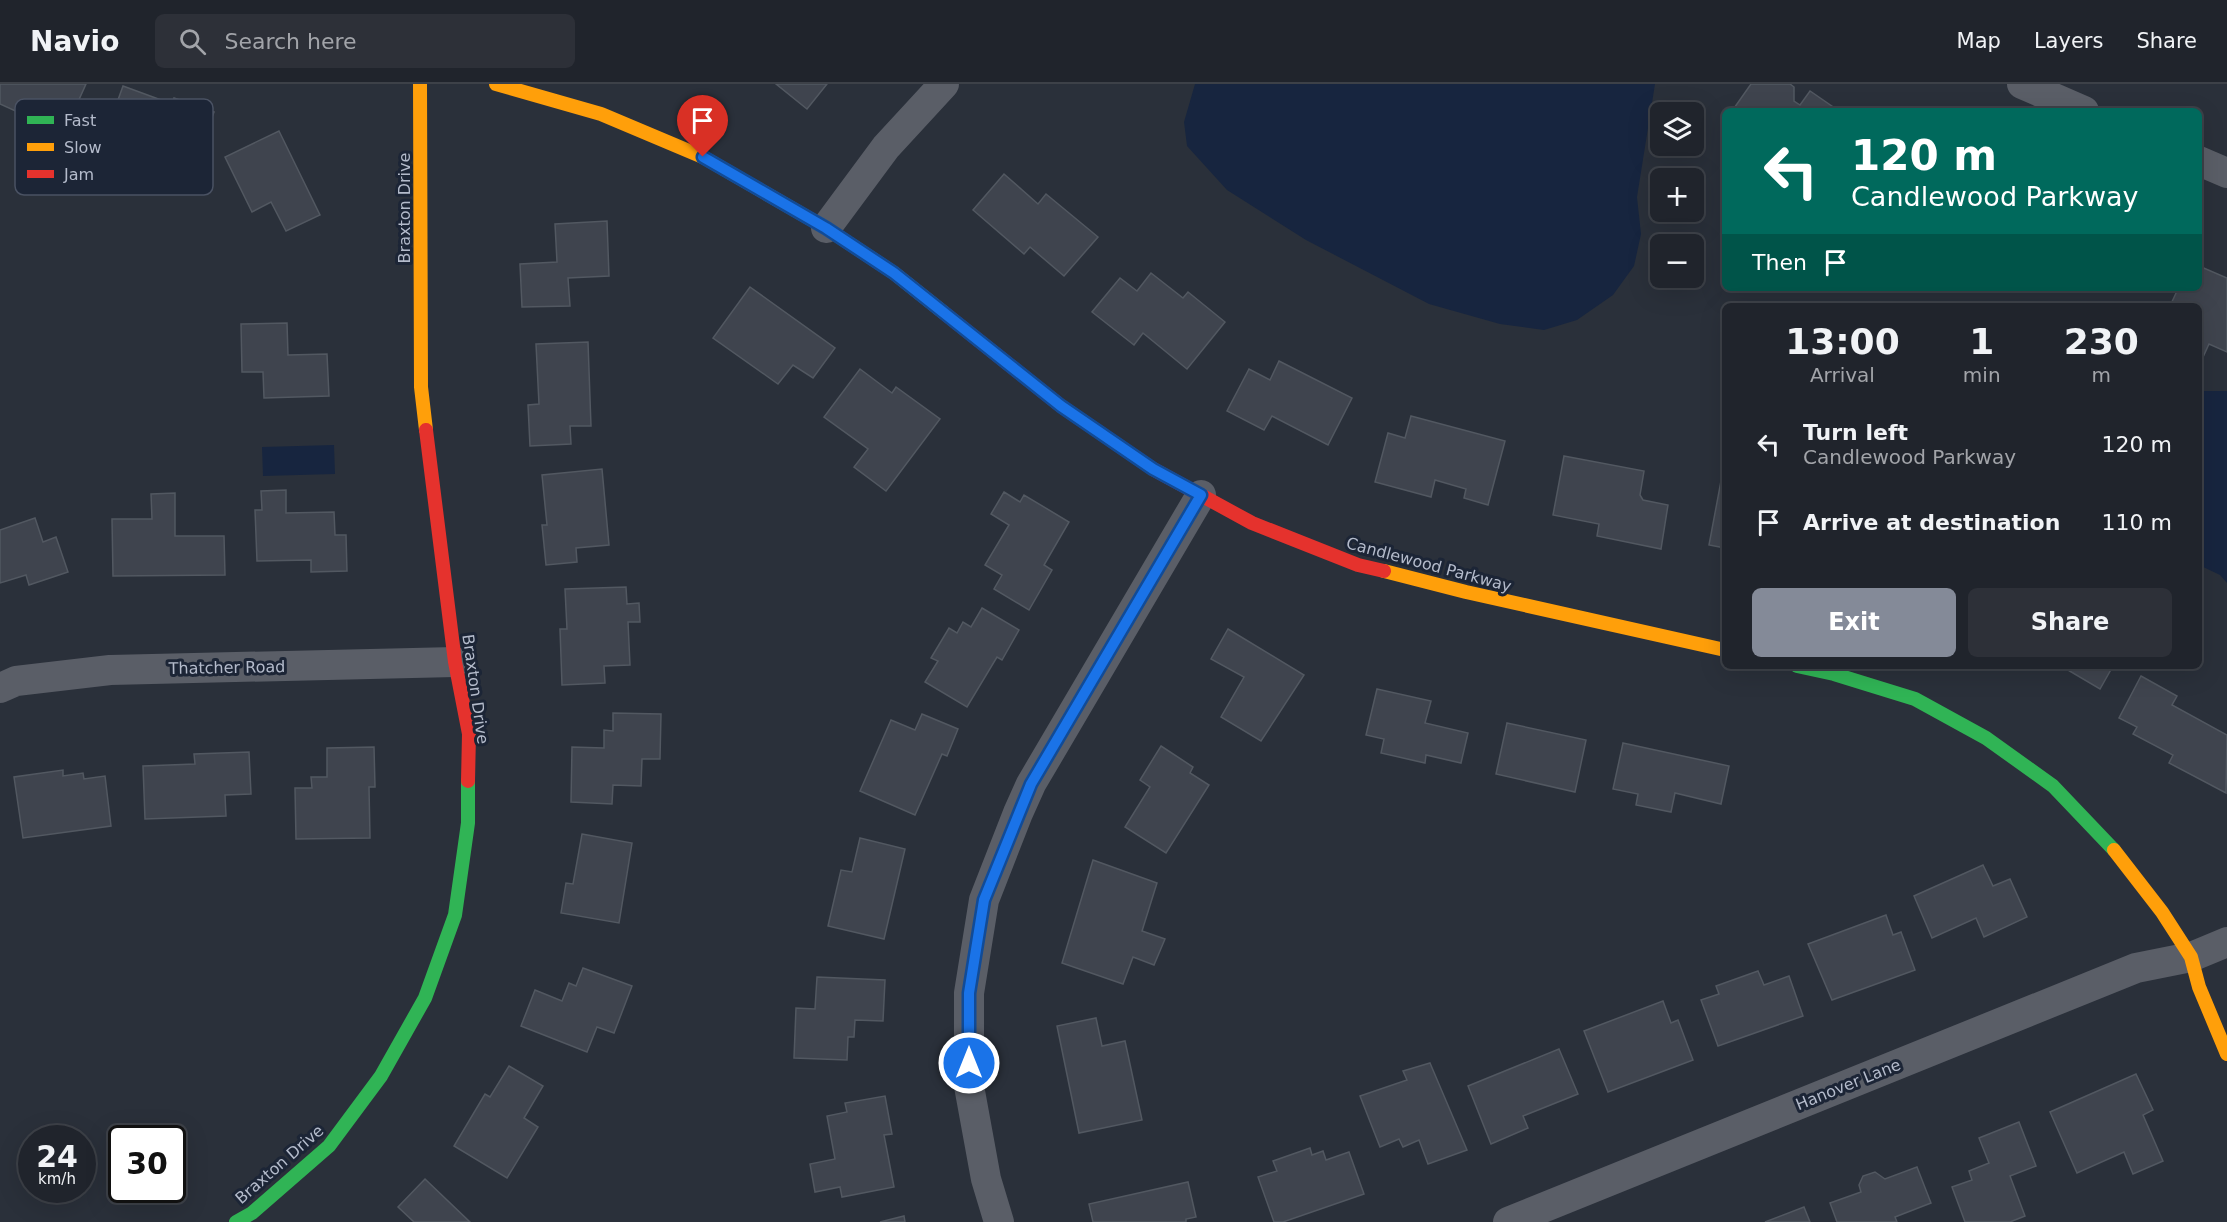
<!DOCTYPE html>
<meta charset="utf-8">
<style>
body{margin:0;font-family:"DejaVu Sans",sans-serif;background:#2d3038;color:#f1f3f6;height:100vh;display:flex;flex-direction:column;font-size:22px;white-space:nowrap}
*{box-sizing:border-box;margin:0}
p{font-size:20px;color:#a2a4a9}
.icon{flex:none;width:33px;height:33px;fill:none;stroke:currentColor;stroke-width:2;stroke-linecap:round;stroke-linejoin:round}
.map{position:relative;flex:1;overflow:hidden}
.panel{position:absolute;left:1722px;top:219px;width:480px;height:366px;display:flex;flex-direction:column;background:#20242c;border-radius:9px;box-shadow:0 6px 24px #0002,0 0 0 2px #3d4148}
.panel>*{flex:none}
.banner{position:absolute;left:1722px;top:24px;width:480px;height:183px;border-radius:9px;box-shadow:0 6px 24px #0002,0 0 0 2px #3d4148;background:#00695c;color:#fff;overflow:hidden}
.buttons{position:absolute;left:1650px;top:18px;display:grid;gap:12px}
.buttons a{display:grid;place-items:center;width:54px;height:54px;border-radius:9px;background:#20242c;box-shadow:0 6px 24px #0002,0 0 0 2px #3d4148;font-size:30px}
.speed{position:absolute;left:18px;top:1041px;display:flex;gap:12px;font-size:30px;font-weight:700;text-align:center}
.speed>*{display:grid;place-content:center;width:78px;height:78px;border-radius:50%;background:#20242c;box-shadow:0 6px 24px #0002,0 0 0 2px #3d4148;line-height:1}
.speed small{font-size:15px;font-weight:400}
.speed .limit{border:3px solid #111;border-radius:9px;background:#fff;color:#111}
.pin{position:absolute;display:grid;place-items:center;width:51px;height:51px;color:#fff;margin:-62px -26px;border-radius:50% 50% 50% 0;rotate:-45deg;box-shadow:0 0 6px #0007}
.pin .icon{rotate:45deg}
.me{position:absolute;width:66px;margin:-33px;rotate:0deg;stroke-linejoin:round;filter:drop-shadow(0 0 4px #0008)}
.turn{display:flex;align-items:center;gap:21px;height:126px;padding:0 30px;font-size:27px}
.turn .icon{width:78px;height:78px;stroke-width:2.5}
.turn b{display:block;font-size:42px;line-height:51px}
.then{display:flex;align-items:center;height:57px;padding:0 30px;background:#0003;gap:12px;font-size:22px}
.eta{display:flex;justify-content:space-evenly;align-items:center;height:102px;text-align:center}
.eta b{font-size:36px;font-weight:700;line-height:42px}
.primary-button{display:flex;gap:12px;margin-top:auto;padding:12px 30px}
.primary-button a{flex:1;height:69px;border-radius:9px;background:#848a98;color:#fff;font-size:24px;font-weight:700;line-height:69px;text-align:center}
.primary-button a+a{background:#2d3038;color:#f1f3f6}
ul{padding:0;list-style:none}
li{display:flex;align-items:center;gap:18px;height:78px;padding:0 30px}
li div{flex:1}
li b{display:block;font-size:22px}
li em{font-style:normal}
header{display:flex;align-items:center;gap:36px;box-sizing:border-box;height:84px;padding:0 30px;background:#20242c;border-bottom:2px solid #3d4148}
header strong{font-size:28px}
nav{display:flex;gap:33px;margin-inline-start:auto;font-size:21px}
.search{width:420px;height:54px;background:#2d3038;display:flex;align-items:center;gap:15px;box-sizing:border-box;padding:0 21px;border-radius:9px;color:#a2a4a9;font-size:22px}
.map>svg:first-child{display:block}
</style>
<header>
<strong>Navio</strong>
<div class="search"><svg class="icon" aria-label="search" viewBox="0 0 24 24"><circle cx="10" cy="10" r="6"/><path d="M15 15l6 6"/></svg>Search here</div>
<nav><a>Map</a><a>Layers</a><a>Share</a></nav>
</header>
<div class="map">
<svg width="2227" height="1138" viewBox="0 0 2227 1138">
<rect width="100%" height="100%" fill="#2a303a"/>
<g fill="#17253f">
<polygon points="1195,0 1655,0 1637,113 1641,150 1634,182 1613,211 1577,236 1544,246 1500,240 1429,220 1306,156 1227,106 1187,62 1184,38"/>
<polygon points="2199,307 2227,307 2227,499 2220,491 2199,481"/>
<polygon points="334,361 335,390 263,392 262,363"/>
</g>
<g fill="#3f444e" stroke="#525861" stroke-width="1.5">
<polygon points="0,0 86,0 64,49 0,20"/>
<polygon points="776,0 827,0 807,25"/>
<polygon points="1751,0 1790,0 1794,3 1794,17 1800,21 1810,7 1839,27 1732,27"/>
<polygon points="123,2 172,20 174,14 214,28 200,65 190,62 181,85 140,70 132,93 95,80"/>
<polygon points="279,47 320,131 286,147 271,118 252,128 225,73"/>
<polygon points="1004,90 1038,120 1046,110 1098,153 1064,192 1030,163 1024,170 973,126"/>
<polygon points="607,137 609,192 568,194 570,222 522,223 520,180 557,178 555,140"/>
<polygon points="2199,182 2227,194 2227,268 2209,260 2199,282 2199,222 2170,222 2177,207 2170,204 2199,204"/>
<polygon points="1151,189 1183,214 1188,208 1225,238 1187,285 1143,249 1134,261 1092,228 1120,194 1137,207"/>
<polygon points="750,203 835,264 813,294 793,281 778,300 713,254"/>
<polygon points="287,239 288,271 327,270 329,312 264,314 263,288 242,288 241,240"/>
<polygon points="588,258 591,342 570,342 571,360 530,362 528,321 539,320 536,260"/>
<polygon points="1279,277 1352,314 1328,361 1272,332 1264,346 1227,327 1249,285 1270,296"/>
<polygon points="860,285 892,309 896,303 940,335 886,407 854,383 868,365 824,333"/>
<polygon points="1411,332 1505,357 1488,421 1464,414 1466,405 1435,396 1431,413 1375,398 1388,349 1405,354"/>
<polygon points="1564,372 1644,387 1640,411 1643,416 1668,421 1661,465 1597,452 1599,440 1553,431"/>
<polygon points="602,385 609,461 576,464 577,478 546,481 542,441 547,441 542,391"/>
<polygon points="1721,397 1725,398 1725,464 1709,461"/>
<polygon points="286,406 286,429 334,428 335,451 346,451 347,487 311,488 311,476 257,477 255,426 262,426 261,407"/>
<polygon points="1004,408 1020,418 1024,411 1069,438 1044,481 1052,486 1029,526 994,505 1002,491 985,481 1009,441 991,430"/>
<polygon points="175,409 175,452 224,452 225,491 113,492 112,435 152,435 151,410"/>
<polygon points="35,434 43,458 56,453 68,488 29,501 26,491 0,499 0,446"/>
<polygon points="626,503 627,520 639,519 640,538 628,538 630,581 604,582 605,599 562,601 560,545 567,545 565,505"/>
<polygon points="982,524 1019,546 1002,576 997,573 967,623 925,598 938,577 931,574 949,544 957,549 963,538 971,543"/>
<polygon points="1228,545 1304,591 1261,657 1221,633 1244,593 1211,575"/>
<polygon points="2061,582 2113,582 2100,605"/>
<polygon points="2141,592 2177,612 2172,621 2227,651 2226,709 2169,679 2173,671 2133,650 2137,643 2119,634"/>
<polygon points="1377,605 1431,617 1425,639 1468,649 1461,679 1426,671 1425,679 1381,669 1384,655 1366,651"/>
<polygon points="613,629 661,630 660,675 642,675 641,702 613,701 612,720 571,718 572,663 604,664 604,646 613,647"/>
<polygon points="922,630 958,645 947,672 942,670 915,731 860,707 891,636 915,646"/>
<polygon points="1507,639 1586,656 1575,708 1496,690"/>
<polygon points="1623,659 1729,682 1721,720 1675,709 1671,728 1636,721 1638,710 1613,705"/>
<polygon points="1161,662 1193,683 1190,689 1209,701 1166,769 1125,743 1150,703 1140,696"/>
<polygon points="374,663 375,703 369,703 370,754 296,755 295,704 312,704 311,693 327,693 327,664"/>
<polygon points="249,668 251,710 225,711 226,732 145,735 143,682 195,680 194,670"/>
<polygon points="63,686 63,692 83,689 84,695 105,692 111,742 23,754 14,693"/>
<polygon points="582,750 632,759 619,839 561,829 566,799 573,800"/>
<polygon points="860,754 905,765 884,855 828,842 841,786 852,788"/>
<polygon points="1093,776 1157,799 1142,847 1165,855 1154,881 1133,873 1123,900 1062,879"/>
<polygon points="1983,781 1993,802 2010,795 2027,833 1984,853 1976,834 1932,854 1914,812"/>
<polygon points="1886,831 1893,851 1901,848 1915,886 1832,916 1808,860"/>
<polygon points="583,884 632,902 614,949 597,943 587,968 521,942 535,906 562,917 569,899 576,902"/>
<polygon points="1758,887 1764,901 1789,892 1803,932 1718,962 1701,916 1719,910 1716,902"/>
<polygon points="817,893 885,896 883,937 855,936 854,953 848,953 847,976 794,974 796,924 815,925"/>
<polygon points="1663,917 1671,939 1678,936 1693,976 1608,1008 1584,947"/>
<polygon points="1096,934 1102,962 1125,957 1142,1036 1079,1049 1057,942"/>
<polygon points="1559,965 1578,1010 1523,1032 1528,1044 1491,1060 1468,1002"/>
<polygon points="1430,979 1467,1066 1428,1080 1419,1056 1403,1063 1399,1055 1380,1063 1360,1012 1407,996 1403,987"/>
<polygon points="509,982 543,1002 524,1034 538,1043 507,1094 454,1062 485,1010 490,1013"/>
<polygon points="2136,990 2153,1026 2143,1031 2163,1077 2133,1090 2124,1068 2077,1089 2050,1028"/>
<polygon points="885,1012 892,1050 884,1051 894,1103 842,1113 840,1103 815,1108 810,1080 835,1075 827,1032 847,1028 845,1019"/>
<polygon points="2019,1038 2036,1082 2010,1092 2025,1132 2010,1138 1965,1138 1952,1103 1972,1096 1969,1087 1989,1079 1979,1054"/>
<polygon points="1310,1064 1312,1071 1323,1067 1326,1076 1349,1068 1364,1110 1283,1138 1274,1138 1258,1093 1277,1087 1273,1077"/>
<polygon points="1917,1083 1931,1119 1895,1133 1897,1138 1837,1138 1830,1119 1861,1108 1859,1101 1863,1092 1875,1088 1885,1095"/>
<polygon points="425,1095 470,1138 414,1138 398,1123"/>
<polygon points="1188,1098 1196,1133 1186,1135 1186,1138 1093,1138 1089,1120"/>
<polygon points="1804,1123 1810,1138 1765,1138"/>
<polygon points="904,1132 905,1138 880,1138"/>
</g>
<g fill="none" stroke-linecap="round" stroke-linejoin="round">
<g stroke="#5a5e67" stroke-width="30">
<polyline points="2022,0 2084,27"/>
<polyline points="2199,77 2227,89"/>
<polyline points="826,144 886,63 944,0"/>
<polyline points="0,604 16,597 110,586 455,578"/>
<polyline points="999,1138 986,1095 969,1002 969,909 984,816 1018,729 1031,700 1201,411"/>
<polyline points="1508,1138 2136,884 2191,873 2227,858"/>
</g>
<g stroke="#30b455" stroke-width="14">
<polyline points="1797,582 1834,590 1915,615 1986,654 2053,702 2114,766"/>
<polyline points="236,1138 252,1129 329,1062 381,992 425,914 455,831 468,739 468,697"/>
</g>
<g stroke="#ff9f0a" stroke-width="14">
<polyline points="420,0 421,303 426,346"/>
<polyline points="496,0 601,30 703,73 826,144 894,189 943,228"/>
<polyline points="1384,487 1466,508 1725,566"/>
<polyline points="2114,766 2162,828 2191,873 2199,903 2227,970"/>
</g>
<g stroke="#e5322d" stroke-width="14">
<polyline points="943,228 1061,322 1153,385 1252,439 1358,481 1384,487"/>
<polyline points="426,346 455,578 469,650 468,697"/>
</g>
</g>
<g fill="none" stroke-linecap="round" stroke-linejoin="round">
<g stroke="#114b97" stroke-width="15">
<polyline id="route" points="703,73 826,144 894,189 1061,322 1153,385 1201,411 1031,700 984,816 969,909 969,979"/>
</g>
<use href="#route" stroke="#1a73e8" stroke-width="10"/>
</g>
<g text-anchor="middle" stroke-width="6" stroke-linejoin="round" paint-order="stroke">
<g font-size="16" fill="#b4bbcb" stroke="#1c2536">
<text transform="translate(404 124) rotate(-90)" y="6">Braxton Drive</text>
<text transform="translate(1429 480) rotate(15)" y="6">Candlewood Parkway</text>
<text transform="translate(227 583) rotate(-1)" y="6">Thatcher Road</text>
<text transform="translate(476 605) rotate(82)" y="6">Braxton Drive</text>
<text transform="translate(1848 1000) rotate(-22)" y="6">Hanover Lane</text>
<text transform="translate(279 1080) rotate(-41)" y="6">Braxton Drive</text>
</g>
</g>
<rect x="15" y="15" width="198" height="96" rx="9" fill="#1c2536" stroke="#4a5263" stroke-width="1.5"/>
<rect x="27" y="32" width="27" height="8" fill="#30b455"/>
<rect x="27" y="59" width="27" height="8" fill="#ff9f0a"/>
<rect x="27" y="86" width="27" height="8" fill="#e5322d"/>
<g font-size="16" fill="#b4bbcb">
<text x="64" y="42">Fast</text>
<text x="64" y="69">Slow</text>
<text x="64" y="96">Jam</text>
</g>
</svg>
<div class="buttons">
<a><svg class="icon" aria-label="layers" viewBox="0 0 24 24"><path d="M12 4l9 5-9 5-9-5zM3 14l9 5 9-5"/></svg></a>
<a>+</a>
<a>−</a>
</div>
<div class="speed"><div>24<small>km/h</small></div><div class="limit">30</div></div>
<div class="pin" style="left:703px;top:73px;background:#d93025"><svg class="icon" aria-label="arrive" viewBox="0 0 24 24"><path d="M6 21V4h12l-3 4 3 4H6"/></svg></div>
<svg class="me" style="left:969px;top:979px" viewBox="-20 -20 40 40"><circle r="17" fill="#1a73e8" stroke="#fff" stroke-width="3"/><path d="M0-11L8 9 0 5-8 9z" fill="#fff"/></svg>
<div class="banner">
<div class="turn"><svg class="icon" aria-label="left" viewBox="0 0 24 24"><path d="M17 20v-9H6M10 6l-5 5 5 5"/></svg><div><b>120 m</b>Candlewood Parkway</div></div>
<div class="then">Then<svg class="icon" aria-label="arrive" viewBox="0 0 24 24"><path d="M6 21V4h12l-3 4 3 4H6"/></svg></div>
</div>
<section class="panel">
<div class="eta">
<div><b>13:00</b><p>Arrival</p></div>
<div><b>1</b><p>min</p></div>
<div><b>230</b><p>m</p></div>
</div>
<ul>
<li><svg class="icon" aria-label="left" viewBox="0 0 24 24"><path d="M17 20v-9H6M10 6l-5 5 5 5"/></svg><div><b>Turn left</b><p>Candlewood Parkway</p></div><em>120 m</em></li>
<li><svg class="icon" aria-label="arrive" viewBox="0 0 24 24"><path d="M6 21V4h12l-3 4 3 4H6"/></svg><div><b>Arrive at destination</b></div><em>110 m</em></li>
</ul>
<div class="primary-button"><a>Exit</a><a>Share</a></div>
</section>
</div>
